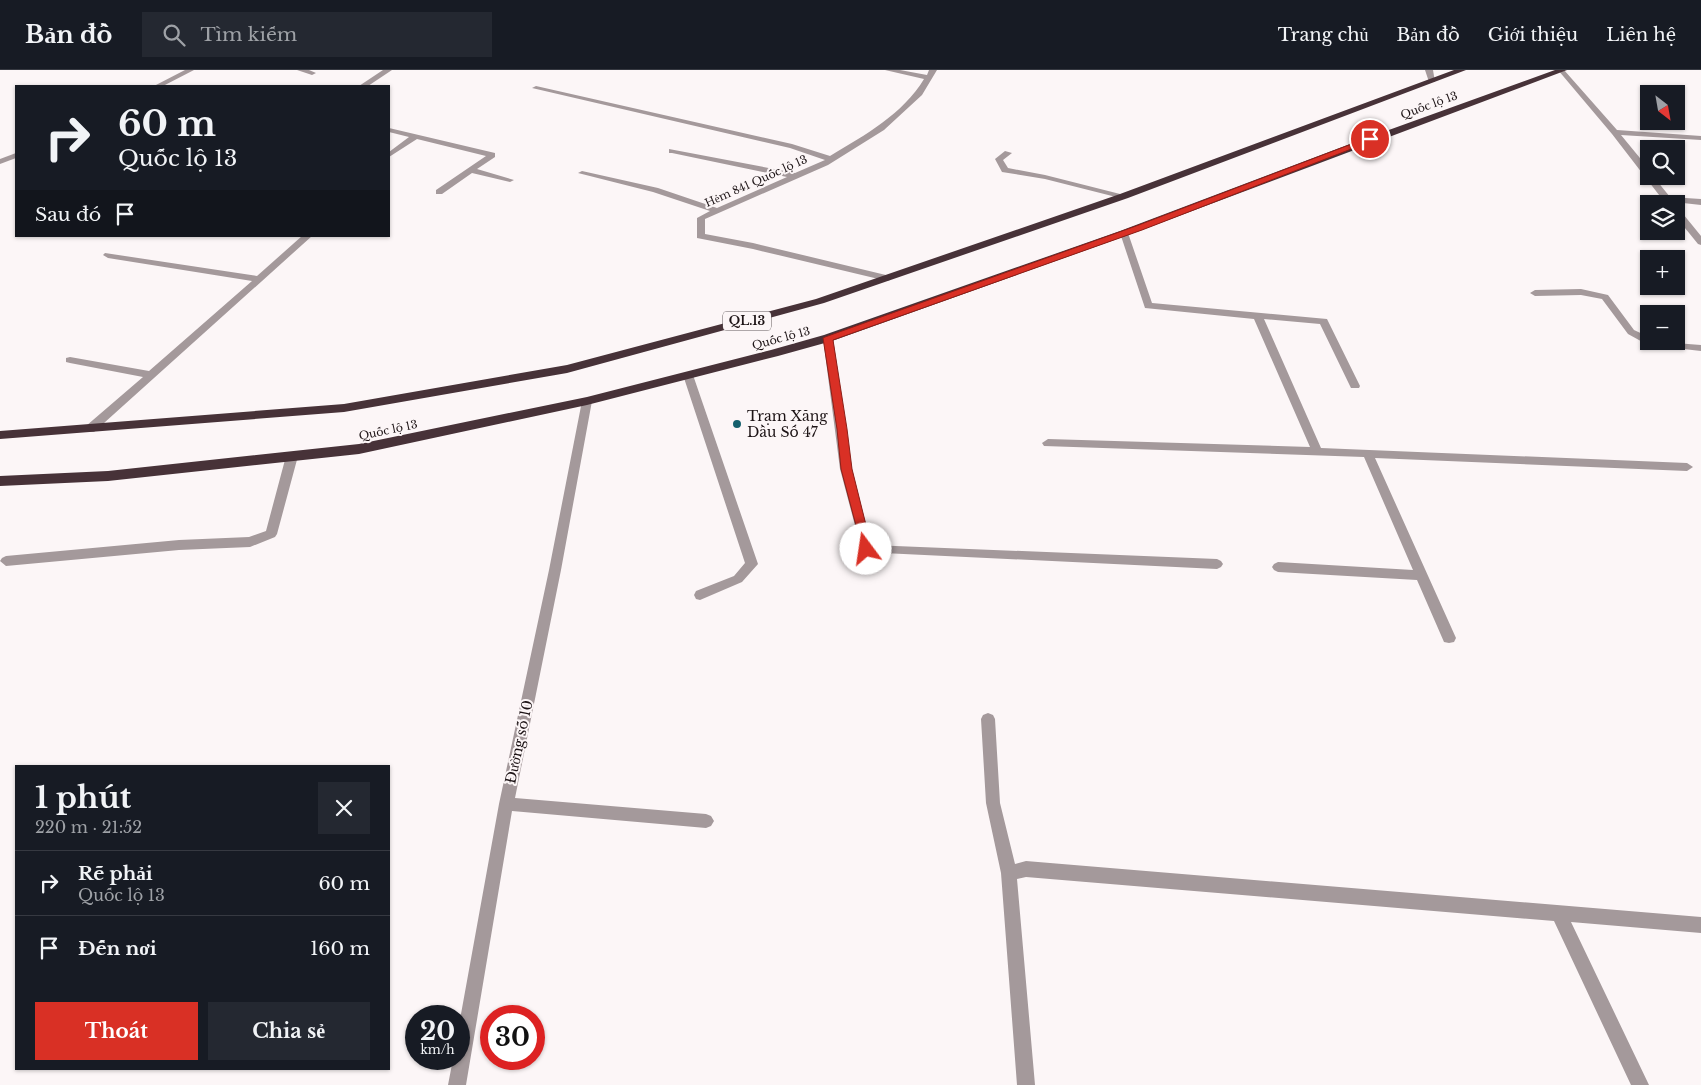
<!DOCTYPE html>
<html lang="vi">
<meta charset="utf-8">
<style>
body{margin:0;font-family:"Libre Baskerville",serif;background:#242831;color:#f1f3f6;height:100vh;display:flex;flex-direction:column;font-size:19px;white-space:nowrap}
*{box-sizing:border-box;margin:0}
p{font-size:16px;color:#9ea1a6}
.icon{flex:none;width:28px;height:28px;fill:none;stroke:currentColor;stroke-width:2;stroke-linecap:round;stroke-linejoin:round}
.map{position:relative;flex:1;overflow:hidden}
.side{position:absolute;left:15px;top:695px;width:375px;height:305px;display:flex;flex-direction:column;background:#171b24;border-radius:0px;box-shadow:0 1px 4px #0004}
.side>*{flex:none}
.banner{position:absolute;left:15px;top:15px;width:375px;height:152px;border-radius:0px;box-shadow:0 1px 4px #0004;background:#171b24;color:#f1f3f6;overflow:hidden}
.needle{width:32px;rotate:149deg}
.buttons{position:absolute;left:1640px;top:15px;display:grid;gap:10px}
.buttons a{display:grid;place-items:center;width:45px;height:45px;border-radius:0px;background:#171b24;box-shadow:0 1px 4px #0004;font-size:25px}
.speed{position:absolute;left:405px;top:935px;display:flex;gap:10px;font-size:25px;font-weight:700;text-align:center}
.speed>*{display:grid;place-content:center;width:65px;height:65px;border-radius:50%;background:#171b24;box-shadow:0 1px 4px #0004;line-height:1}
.speed small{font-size:12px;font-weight:400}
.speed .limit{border:8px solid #d22;background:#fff;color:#111}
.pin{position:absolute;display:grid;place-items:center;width:42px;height:42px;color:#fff;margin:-21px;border:2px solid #fff;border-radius:50%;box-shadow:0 1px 5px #0007}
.me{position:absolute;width:55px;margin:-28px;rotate:346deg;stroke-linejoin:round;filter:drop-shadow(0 0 4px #0008)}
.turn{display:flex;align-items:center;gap:18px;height:105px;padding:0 20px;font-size:22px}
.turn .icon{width:65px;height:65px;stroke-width:2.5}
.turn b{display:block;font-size:35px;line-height:42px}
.then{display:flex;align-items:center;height:48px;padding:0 20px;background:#0003;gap:10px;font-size:19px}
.round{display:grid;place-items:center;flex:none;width:52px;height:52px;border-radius:0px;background:#242831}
.summary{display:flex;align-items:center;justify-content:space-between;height:85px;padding:0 20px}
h1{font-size:30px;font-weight:700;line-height:38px}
.button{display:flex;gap:10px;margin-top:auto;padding:10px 20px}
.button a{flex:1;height:58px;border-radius:0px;background:#d93025;color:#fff;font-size:20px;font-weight:700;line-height:58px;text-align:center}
.button a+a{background:#242831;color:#f1f3f6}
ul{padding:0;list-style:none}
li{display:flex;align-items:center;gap:15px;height:65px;padding:0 20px;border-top:1px solid #363941}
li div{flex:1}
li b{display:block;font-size:19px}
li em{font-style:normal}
header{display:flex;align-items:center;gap:30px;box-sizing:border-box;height:70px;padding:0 25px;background:#171b24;border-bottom:1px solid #363941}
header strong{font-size:24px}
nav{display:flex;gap:28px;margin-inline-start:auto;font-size:18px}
.search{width:350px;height:45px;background:#242831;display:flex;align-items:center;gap:12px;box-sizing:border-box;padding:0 18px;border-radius:0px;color:#9ea1a6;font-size:19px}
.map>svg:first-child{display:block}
</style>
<header>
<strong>Bản đồ</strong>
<div class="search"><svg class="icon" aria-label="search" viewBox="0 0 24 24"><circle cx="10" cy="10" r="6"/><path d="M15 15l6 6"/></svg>Tìm kiếm</div>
<nav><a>Trang chủ</a><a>Bản đồ</a><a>Giới thiệu</a><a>Liên hệ</a></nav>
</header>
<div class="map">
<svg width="1701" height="1015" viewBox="0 0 1701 1015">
<rect width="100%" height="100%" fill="#fcf6f7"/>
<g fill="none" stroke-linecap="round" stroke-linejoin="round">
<g fill="#a4999b" fill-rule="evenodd">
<polygon points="185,0 194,0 163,16 154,16"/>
<polygon points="297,0 309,0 316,3 312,5"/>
<polygon points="383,0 392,0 368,16 359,16"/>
<path d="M885 0H900L927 5 929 0H937L922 25 884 60 828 95 705 149V164L753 173 890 206V210L887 211 753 179 697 168V148L710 141 653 122 578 103 582 101 658 118 717 138 787 107 672 83H669V79L795 103 825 90 790 78 532 18 536 16 792 74 830 86C865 65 903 44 924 9Z"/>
<polygon points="1425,0 1433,0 1435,12 1429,12"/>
<polygon points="1558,0 1564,0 1617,60 1701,66 1701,70 1621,65 1649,99 1649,106 1653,106 1670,127 1701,129 1701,135 1674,132 1675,134 1666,134 1612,64"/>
<polygon points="389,58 495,83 495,87 477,99 514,110 510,112 472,103 442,124 436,124 436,120 486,86 417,69 389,87 389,82 409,67 389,62"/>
<polygon points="1005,81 1012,83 1003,90 1008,98 1045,105 1128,126 1124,129 1045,109 1002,102 995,89"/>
<polygon points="16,83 16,88 0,94 0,89"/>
<polygon points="1676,138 1679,139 1701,166 1701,175 1698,174 1676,147"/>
<polygon points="1124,160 1128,163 1152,233 1327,249 1360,316 1359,318 1351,318 1350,316 1320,254 1264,249 1321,378 1687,393 1693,397 1687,401 1375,388 1456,568 1454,572 1449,573 1444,572 1417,510 1278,502 1274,500 1272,497 1274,494 1278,492 1413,500 1364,387 1044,376 1042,373 1048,369 1310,377 1254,249 1145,238 1120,163"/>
<polygon points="302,166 312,166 94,362 86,362 85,359 86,356 143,307 70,293 66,292 66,288 70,287 149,301 252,211 108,188 103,185 105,183 257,206"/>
<polygon points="1581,219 1608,225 1634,260 1649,267 1649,271 1701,275 1701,281 1648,275 1628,264 1602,229 1581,225 1535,226 1530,223 1535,220"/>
<polygon points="828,265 833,268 852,399 871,475 1217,489 1221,491 1223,494 1221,497 1217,499 862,482 840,399 823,268"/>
<polygon points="688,302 693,305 758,494 742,512 700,530 696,529 694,525 696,521 734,506 745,493 683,305"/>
<polygon points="587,328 592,331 561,500 515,728 706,744 711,746 714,751 711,756 706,758 512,741 466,1015 448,1015 453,989 459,989 459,955 499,734 549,500 582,331"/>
<polygon points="292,382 298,386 277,464 275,467 250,477 179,480 6,496 0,491 2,488 6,486 179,470 249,467 266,461 286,386"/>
<polygon points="988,643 993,645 995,649 1000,733 1015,794 1026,791 1701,847 1701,863 1571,852 1649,1015 1631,1015 1554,851 1026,807 1017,809 1035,1015 1017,1015 1001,803 986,733 981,649 983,645"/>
</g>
<g fill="#473238" fill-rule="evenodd">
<polygon points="1454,0 1466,0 1128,128 824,233 567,303 344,342 0,369 0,361 344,334 567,295 816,229 1120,124"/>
<polygon points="1555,0 1567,0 1128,165 832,271 778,286 587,335 359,384 108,411 0,416 0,406 108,401 359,374 587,327 771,280 824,265 1120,161 1350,74"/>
</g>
</g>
<polygon fill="#d93025" stroke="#8d1f18" points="1370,67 1373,69 1372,71 1142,160 833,270 847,359 852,399 872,479 866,483 863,482 841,399 837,359 823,268 825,267 1136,156"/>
<circle fill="#15606d" stroke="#fcf6f7" stroke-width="2" cx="737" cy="354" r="5"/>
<g text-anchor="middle" stroke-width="4" stroke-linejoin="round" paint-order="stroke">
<g font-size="11" fill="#1d1416" stroke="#fcf6f7">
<text transform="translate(1429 35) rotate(-20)" y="4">Quốc lộ 13</text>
<text transform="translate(756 111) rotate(-24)" y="4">Hẻm 841 Quốc lộ 13</text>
<text transform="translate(781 268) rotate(-15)" y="4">Quốc lộ 13</text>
<text transform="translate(388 360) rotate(-12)" y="4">Quốc lộ 13</text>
</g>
<rect fill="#fcf6f7" stroke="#60585a" stroke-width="1" x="723" y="241.5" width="48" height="19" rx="4"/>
<g font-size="12" font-weight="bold" fill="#1d1416">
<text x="747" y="255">QL.13</text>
</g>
<g font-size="14" fill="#1d1416" stroke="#fcf6f7" text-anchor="start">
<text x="747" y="351">Trạm Xăng<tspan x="747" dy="16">Dầu Số 47</tspan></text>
</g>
<g font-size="14" fill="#1d1416" stroke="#fcf6f7">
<text transform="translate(519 672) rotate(-78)" y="5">Đường số 10</text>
</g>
</g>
</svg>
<div class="buttons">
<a><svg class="needle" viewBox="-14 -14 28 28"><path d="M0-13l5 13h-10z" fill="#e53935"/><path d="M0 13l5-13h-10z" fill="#9ea1a6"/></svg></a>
<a><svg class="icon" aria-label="search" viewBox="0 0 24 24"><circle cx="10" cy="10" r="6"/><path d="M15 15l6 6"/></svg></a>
<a><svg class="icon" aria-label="layers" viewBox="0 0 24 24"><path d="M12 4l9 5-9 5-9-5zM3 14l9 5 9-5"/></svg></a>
<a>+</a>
<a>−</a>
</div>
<div class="speed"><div>20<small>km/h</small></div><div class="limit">30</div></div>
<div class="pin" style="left:1370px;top:69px;background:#d93025"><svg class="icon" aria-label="arrive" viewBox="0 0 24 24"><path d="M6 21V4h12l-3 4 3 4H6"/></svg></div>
<svg class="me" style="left:866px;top:479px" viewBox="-20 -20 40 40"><circle r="19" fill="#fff"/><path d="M0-13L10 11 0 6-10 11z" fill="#d93025"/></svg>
<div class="banner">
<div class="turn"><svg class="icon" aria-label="right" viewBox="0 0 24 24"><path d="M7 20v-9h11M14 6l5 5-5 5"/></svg><div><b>60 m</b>Quốc lộ 13</div></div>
<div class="then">Sau đó<svg class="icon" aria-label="arrive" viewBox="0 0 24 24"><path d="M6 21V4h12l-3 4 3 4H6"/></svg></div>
</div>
<section class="side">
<div class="summary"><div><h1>1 phút</h1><p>220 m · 21:52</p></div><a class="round"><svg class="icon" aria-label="close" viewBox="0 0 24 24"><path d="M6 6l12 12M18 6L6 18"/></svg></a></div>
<ul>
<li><svg class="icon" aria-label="right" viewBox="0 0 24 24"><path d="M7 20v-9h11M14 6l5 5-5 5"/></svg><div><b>Rẽ phải</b><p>Quốc lộ 13</p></div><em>60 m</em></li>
<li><svg class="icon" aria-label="arrive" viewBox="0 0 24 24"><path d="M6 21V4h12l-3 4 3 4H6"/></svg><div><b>Đến nơi</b></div><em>160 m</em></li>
</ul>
<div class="button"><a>Thoát</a><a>Chia sẻ</a></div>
</section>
</div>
